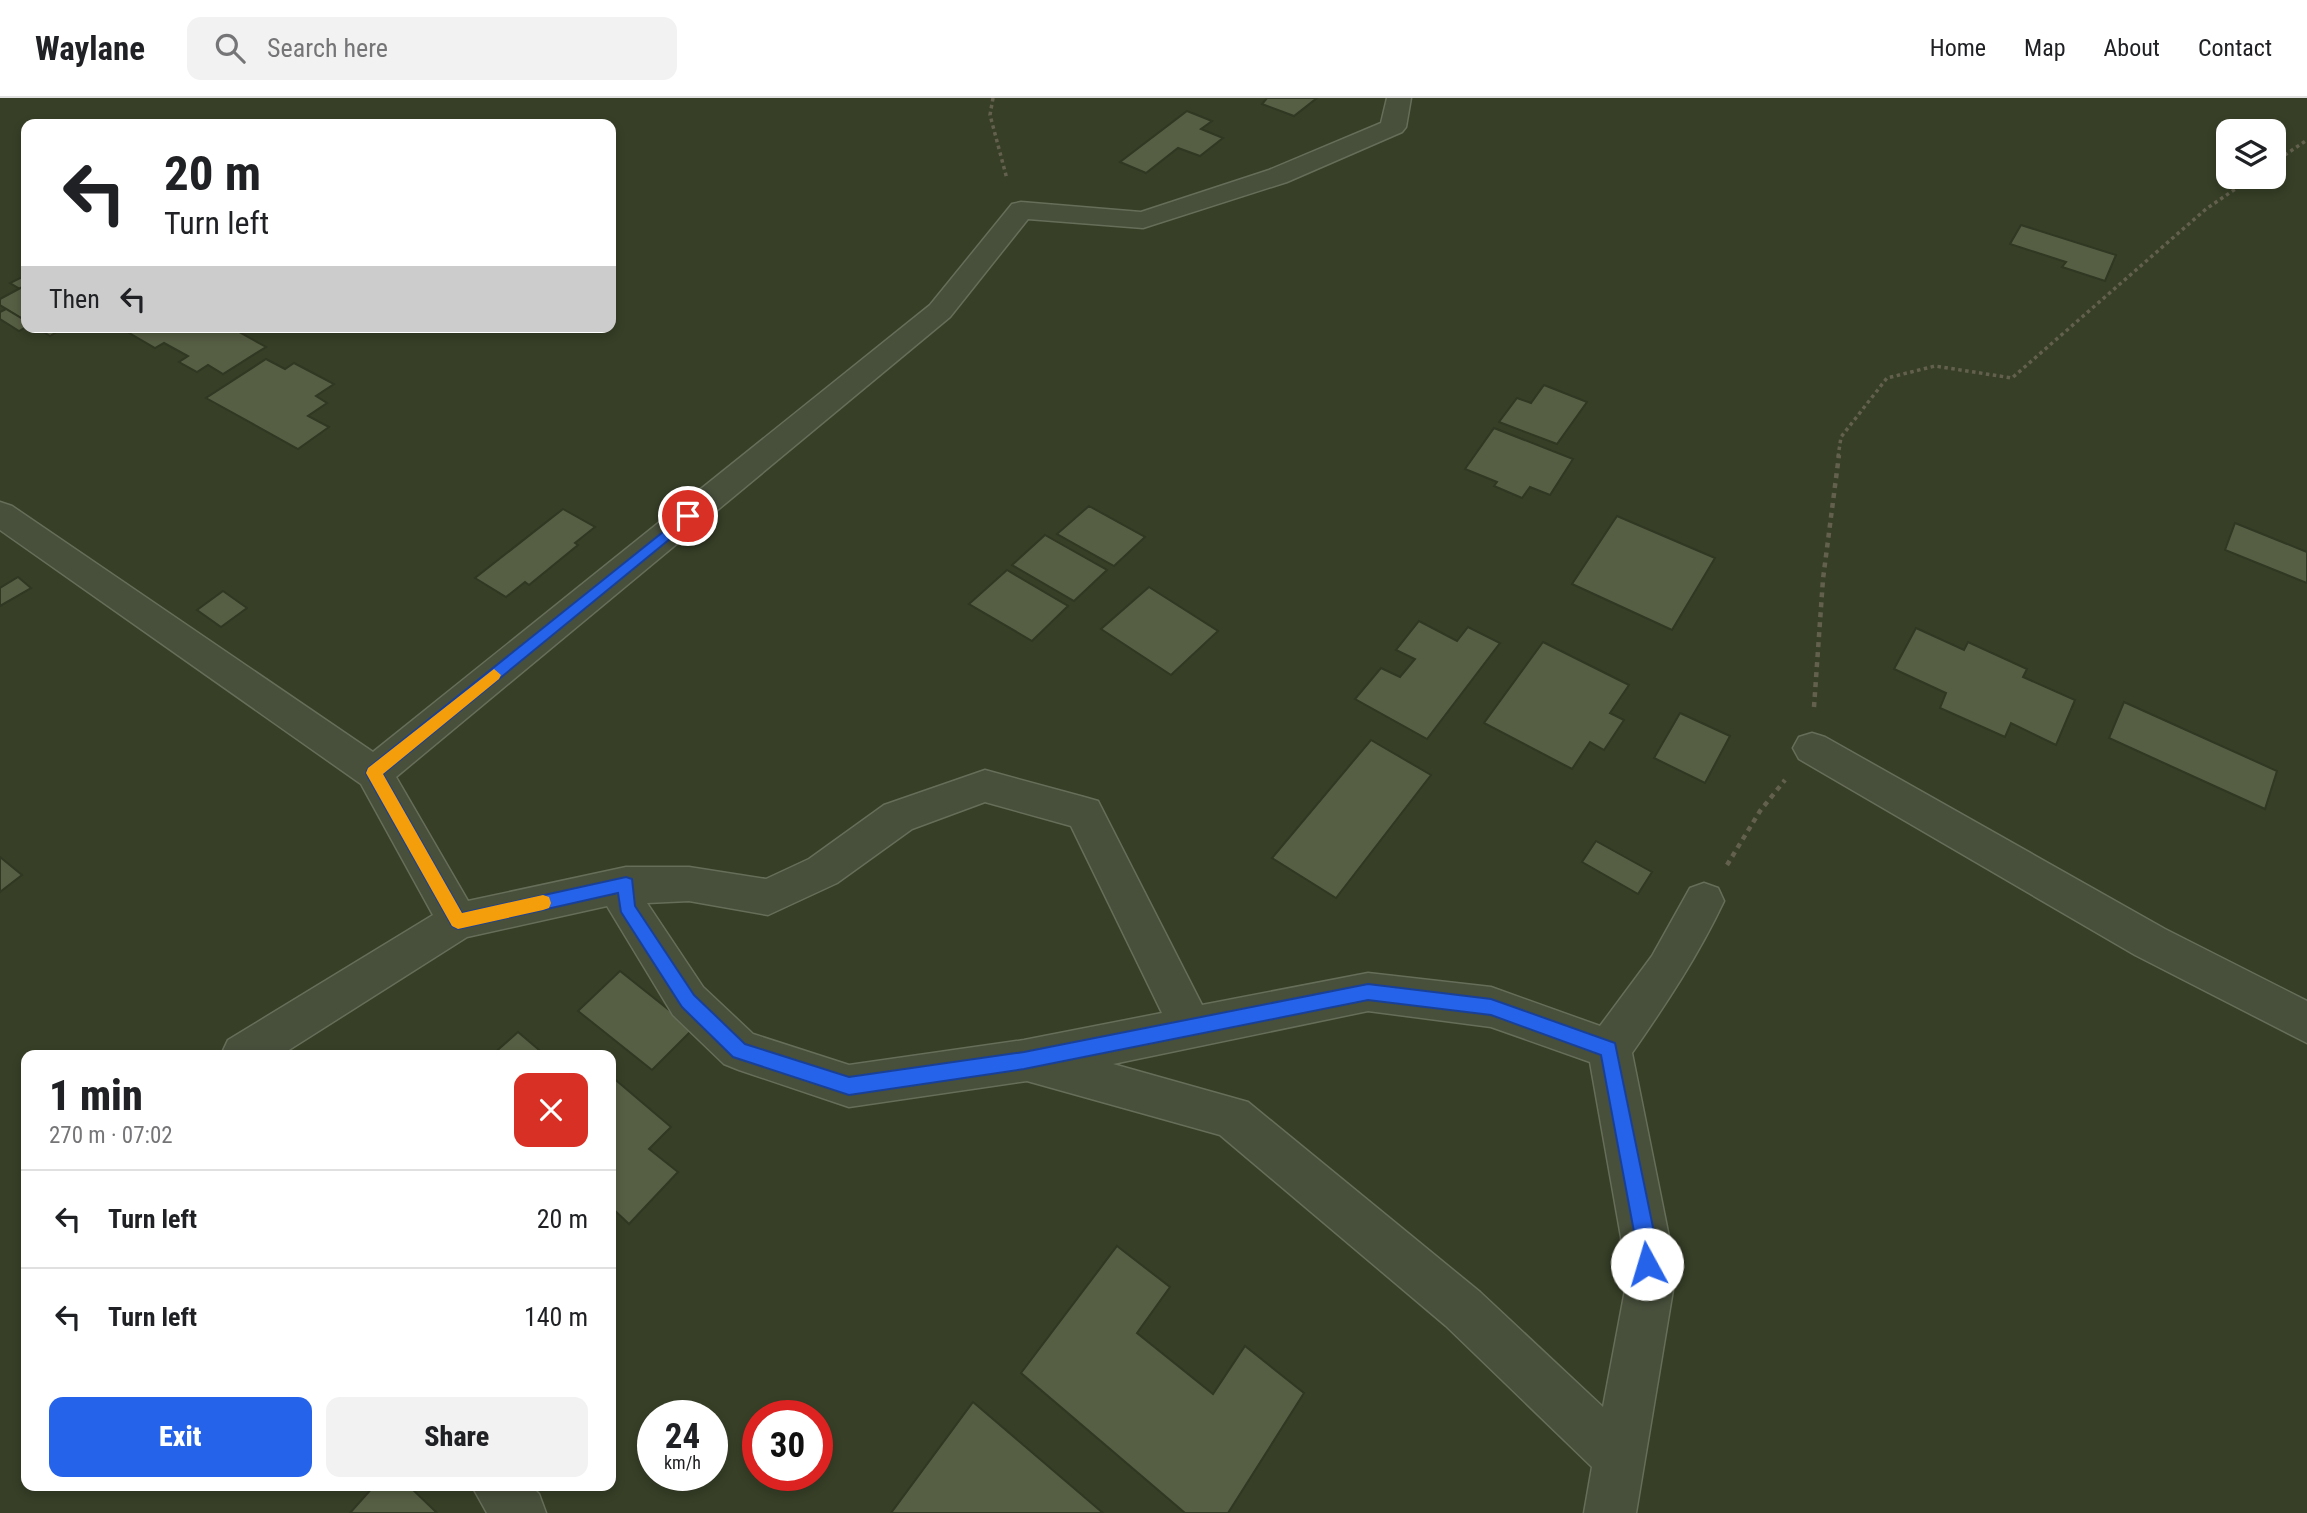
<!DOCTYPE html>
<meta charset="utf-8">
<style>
body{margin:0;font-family:"Roboto Condensed",sans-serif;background:#f2f2f2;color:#202124;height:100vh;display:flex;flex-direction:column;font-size:26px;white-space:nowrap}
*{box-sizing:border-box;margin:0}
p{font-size:23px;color:#757577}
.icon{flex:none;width:38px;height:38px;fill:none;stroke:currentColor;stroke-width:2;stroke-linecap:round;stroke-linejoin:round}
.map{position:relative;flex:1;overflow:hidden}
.details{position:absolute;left:21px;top:952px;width:595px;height:441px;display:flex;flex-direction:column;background:#fff;border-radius:14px;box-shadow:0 4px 10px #0003}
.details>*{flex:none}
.banner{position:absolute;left:21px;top:21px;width:595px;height:214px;border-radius:14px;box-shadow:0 4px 10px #0003;background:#fff;color:#202124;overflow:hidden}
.fabs{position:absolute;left:2216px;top:21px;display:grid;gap:14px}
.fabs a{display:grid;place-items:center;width:70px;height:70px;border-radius:14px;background:#fff;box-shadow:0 4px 10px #0003;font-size:35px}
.speed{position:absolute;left:637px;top:1302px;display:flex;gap:14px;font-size:35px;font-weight:700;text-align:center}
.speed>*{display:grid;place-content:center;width:91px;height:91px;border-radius:50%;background:#fff;box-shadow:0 4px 10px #0003;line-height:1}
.speed small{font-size:18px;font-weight:400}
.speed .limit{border:10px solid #d22;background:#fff;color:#111}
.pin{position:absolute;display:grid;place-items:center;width:60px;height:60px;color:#fff;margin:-30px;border:4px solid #fff;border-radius:50%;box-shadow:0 2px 7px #0007}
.me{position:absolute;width:77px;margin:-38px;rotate:354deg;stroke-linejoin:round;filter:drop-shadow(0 0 5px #0008)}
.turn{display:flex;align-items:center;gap:24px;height:147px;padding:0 28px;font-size:32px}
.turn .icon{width:91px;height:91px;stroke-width:2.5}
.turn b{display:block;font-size:49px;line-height:60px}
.then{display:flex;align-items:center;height:66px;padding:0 28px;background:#0003;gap:14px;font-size:26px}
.round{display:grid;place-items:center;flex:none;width:74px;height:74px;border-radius:14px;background:#f2f2f2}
.head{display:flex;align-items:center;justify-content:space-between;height:119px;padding:0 28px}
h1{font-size:42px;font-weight:800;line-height:52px}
.cta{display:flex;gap:14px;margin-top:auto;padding:14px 28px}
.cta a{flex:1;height:80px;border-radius:14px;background:#2563eb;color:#fff;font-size:28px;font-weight:800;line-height:80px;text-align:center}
.cta a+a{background:#f2f2f2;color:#202124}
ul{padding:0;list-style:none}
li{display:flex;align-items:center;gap:21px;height:98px;padding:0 28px;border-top:2px solid #e0e0e0}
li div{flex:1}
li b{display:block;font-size:26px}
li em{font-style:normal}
header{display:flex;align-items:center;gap:42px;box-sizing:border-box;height:98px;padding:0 35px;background:#fff;border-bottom:2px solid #e0e0e0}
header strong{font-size:33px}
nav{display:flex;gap:38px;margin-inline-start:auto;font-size:24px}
.search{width:490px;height:63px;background:#f2f2f2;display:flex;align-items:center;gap:18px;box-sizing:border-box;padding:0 24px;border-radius:14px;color:#757577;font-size:26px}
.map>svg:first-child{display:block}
</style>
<header>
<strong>Waylane</strong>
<div class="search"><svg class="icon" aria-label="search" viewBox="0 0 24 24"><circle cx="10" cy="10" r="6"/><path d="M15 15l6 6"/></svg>Search here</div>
<nav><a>Home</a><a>Map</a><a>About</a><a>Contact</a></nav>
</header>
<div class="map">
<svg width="2307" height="1415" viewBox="0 0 2307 1415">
<rect width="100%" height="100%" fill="#373f27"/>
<g fill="#565e43" stroke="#303722" stroke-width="2">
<polygon points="1267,0 1317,0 1294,18 1262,6"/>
<polygon points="1187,13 1212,23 1201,31 1223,40 1200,58 1178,50 1146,75 1120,64"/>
<polygon points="2021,127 2116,157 2105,183 2062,169 2066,164 2010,146"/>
<polygon points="26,177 26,187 20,191 10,185"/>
<polygon points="26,187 26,223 0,207 0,201"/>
<polygon points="6,211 26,223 26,229 19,233 0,221 0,214"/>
<polygon points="36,229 65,229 50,238"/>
<polygon points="119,229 230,229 266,249 223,276 208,267 197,274 179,264 188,258 164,245 155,250"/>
<polygon points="266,261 285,271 294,265 334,286 316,298 327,305 308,318 329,329 298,351 206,300"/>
<polygon points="1544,287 1587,304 1557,346 1499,324 1517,300 1531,305"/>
<polygon points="1494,330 1573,361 1550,397 1530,389 1522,400 1494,388 1497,384 1465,371"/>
<polygon points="1089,408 1145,439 1114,468 1057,436"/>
<polygon points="563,411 595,429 575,445 578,447 529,487 525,484 506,499 475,480"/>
<polygon points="1617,418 1715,460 1672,532 1572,486"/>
<polygon points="2235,425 2307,454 2307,485 2225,452"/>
<polygon points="1045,437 1107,472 1074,503 1012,467"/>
<polygon points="1007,472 1068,508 1032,543 969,506"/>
<polygon points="18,479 31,490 0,508 0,490"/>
<polygon points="1149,489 1218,533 1171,577 1101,531"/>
<polygon points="223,493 247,510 221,529 197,512"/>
<polygon points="1419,523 1457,543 1468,529 1500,545 1427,641 1355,601 1381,570 1400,579 1415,561 1396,552"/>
<polygon points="1916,530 1964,552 1968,544 2027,571 2023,579 2075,602 2056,647 2011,625 2005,639 1940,610 1946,595 1894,571"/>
<polygon points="1543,544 1629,587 1610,615 1624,622 1604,652 1590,644 1572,671 1484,625"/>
<polygon points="2124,604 2277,673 2265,711 2109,640"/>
<polygon points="1680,615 1730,638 1705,685 1654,660"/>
<polygon points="1371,642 1431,677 1336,800 1272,760"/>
<polygon points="1596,743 1652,774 1638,796 1582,764"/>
<polygon points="0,759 22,777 0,794"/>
<polygon points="620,873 693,931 652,972 578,913"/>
<polygon points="518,934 545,957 492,957"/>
<polygon points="611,978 671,1029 649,1051 678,1074 629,1126 611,1109"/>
<polygon points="1117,1148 1170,1189 1137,1235 1213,1296 1245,1248 1304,1295 1228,1415 1185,1415 1021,1275"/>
<polygon points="973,1304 1103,1415 891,1415"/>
<polygon points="374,1388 409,1388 437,1415 350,1415"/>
</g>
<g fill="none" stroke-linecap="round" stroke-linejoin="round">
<g stroke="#666d59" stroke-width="3">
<g id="street">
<path d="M1387 0H1411L1406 29 1402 34 1287 84 1143 130 1028 121 950 219 396 679 468 803 626 769H689L766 781 809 761 884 707 985 672 1084 699 1098 703 1202 907 1368 875 1491 889 1600 928 1652 858 1690 790 1704 785 1718 790 1724 803C1698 858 1666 906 1632 955L1669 1139 1673 1192 1636 1415H1584L1592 1369 1446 1228 1220 1037 1027 983 849 1009 739 972 724 966 673 917 607 808 467 839 281 957H221L228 942 433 817 361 686 0 432V404L12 408 373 654 930 207 1012 106 1021 104 1141 114 1269 72 1381 25ZM985 704 1071 728 1162 915 1024 942 849 967 753 936 703 889 647 805 689 803 768 817 837 785 912 731ZM1368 913 1491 929 1590 964 1621 1139 1625 1192 1603 1309 1480 1194 1248 1004 1113 966Z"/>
<polygon points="1812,635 1825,639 2165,831 2307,903 2307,945 2135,857 1799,661 1793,650 1799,639"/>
<polygon points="472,1388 531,1388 539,1396 546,1415 487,1415"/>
</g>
</g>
<g stroke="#63614e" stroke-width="3.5" stroke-dasharray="3.5 3.5" stroke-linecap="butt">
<polyline points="993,0 990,17 1007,81"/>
<polyline points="2273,65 2307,42"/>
<polyline points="1838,359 1841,339 1887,280 1935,268 2012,280 2206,111 2253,79"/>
</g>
<g stroke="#63614e" stroke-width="4.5" stroke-dasharray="5 5" stroke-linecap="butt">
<polyline points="1814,609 1823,481 1839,357"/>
<polyline points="1727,767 1760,713 1785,682"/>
</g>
<use href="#street" fill="#484f3b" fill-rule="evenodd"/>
</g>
<polygon fill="#2563eb" stroke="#184099" stroke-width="2" points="688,414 695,418 693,422 383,676 462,815 626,779 632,781 635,808 694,897 745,946 849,979 1024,954 1368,886 1491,901 1615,945 1655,1139 1657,1166 1654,1173 1647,1176 1640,1173 1635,1139 1601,957 1491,917 1368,902 1024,971 849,997 733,959 682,909 621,814 618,795 458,831 452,828 368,679 366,675 368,670"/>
<polygon fill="#f59e0b" points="494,571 501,577 499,581 383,676 462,815 543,797 549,799 551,805 549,810 543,812 458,831 452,828 366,675 368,670"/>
</svg>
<div class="fabs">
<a><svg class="icon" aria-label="layers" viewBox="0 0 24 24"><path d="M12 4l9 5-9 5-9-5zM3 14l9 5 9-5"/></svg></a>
</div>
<div class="speed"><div>24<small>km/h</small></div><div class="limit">30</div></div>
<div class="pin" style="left:688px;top:418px;background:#d93025"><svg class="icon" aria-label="arrive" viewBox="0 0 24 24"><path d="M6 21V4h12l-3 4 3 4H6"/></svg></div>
<svg class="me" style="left:1647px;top:1166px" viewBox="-20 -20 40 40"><circle r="19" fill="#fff"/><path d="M0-13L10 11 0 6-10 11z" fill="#2563eb"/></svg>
<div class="banner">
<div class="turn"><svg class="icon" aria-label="left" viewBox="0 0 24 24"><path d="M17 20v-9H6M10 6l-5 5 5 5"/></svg><div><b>20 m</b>Turn left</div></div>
<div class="then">Then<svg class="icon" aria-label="left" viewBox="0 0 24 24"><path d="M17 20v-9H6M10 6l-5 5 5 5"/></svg></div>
</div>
<section class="details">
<div class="head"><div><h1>1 min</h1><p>270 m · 07:02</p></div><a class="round" style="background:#d93025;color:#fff"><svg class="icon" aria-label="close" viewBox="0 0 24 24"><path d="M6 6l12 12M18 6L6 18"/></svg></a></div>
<ul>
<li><svg class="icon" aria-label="left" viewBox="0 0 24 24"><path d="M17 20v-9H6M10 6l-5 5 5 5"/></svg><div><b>Turn left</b></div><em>20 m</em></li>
<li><svg class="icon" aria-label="left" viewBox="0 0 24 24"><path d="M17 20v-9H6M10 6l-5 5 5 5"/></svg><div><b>Turn left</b></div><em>140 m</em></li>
</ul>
<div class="cta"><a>Exit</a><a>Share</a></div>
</section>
</div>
